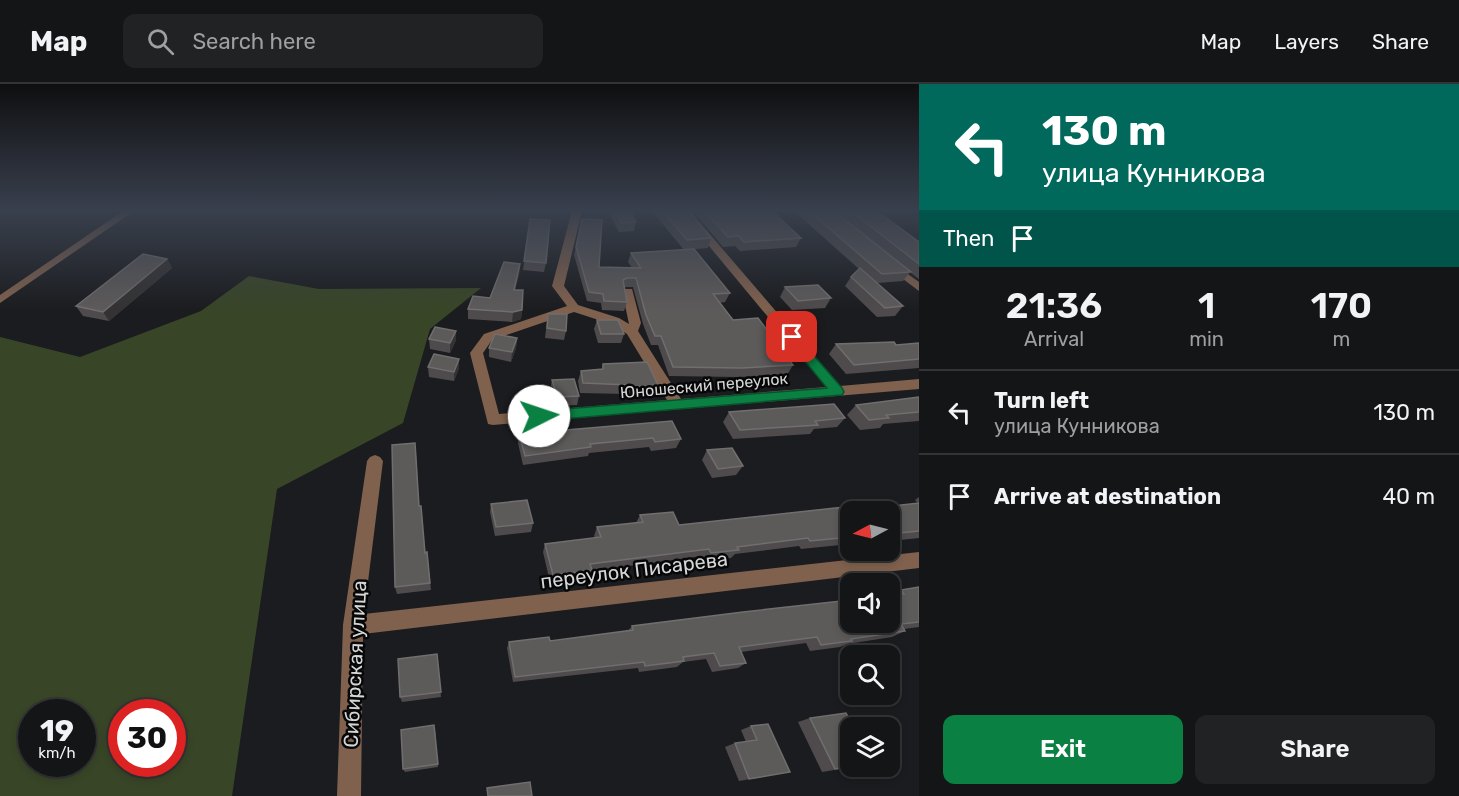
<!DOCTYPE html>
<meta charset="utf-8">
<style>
body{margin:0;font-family:Rubik,sans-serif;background:#212224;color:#f1f3f6;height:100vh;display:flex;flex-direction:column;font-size:22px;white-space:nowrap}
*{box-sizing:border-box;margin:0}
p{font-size:20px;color:#9d9fa1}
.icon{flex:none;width:33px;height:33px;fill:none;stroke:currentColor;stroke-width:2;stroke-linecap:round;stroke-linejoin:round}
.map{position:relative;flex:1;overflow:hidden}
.drawer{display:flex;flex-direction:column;background:#141517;width:540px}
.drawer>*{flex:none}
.guide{background:#00695c;color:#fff;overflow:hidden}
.needle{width:39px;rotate:263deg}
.fabs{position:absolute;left:840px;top:417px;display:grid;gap:12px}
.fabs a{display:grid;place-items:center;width:60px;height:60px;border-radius:12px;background:#141517;box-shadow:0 3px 9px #0003,0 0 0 2px #333436;font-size:30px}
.speed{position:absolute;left:18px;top:615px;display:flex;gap:12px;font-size:30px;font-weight:700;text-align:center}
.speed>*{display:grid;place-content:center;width:78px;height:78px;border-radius:50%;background:#141517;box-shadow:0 3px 9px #0003,0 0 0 2px #333436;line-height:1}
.speed small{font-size:15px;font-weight:400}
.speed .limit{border:9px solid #d22;background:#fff;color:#111}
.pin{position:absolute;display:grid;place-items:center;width:51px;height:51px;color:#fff;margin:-26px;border-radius:12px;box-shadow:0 3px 9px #0006}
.me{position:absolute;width:66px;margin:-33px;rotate:86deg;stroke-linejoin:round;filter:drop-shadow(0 0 4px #0008)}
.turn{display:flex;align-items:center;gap:21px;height:126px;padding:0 24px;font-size:27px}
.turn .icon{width:78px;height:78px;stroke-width:2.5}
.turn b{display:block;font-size:42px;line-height:51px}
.then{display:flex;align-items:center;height:57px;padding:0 24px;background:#0003;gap:12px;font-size:22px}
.eta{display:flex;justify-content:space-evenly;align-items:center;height:102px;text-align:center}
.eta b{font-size:36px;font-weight:600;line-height:42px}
.primary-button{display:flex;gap:12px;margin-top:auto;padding:12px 24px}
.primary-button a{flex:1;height:69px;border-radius:12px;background:#0b8043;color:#fff;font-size:24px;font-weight:600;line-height:69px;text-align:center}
.primary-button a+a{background:#212224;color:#f1f3f6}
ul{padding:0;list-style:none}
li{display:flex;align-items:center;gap:18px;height:84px;padding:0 24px;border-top:2px solid #333436}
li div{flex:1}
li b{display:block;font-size:22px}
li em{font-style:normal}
header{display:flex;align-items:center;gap:36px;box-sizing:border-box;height:84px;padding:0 30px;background:#141517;border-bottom:2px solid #333436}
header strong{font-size:28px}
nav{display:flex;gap:33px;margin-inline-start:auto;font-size:21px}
.search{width:420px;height:54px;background:#212224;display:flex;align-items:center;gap:15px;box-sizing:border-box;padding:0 21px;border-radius:12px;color:#9d9fa1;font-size:22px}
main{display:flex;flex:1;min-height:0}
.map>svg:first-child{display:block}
</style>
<header>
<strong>Map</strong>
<div class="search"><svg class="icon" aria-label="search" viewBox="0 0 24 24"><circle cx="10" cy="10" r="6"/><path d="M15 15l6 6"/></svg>Search here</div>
<nav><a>Map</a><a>Layers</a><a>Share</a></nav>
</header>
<main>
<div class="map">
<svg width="919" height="712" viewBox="0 0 919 712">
<rect width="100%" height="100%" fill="#1b1c1f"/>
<path fill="#394527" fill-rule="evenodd" d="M249 192 319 205 481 204 430 245 403 339 277 405 232 712H0V253L80 273 201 227ZM32 628H82V680H32ZM122 628H172V680H122Z"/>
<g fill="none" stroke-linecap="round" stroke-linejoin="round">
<g fill="#80614e" fill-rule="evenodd">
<polygon points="123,127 134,127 0,219 0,211"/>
<path d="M572 127H582L564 202 578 221 619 234 629 240 622 207 624 205H632L641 239 638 247 681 315 826 303 680 127H690L840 302 919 295V305L493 341 488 340 470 269 484 250 567 222 552 202ZM574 228 611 240 627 250 667 316 499 330 483 269 492 256Z"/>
<polygon points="891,178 919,198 919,207 887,183 887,179"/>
<polygon points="375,371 380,373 383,377 364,530 919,468 919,484 363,550 361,712 337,712 343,541 367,377 370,373"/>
</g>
</g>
<g fill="#4f4b4c">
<polygon points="611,127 630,127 636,138 634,147 619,148 610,131"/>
<polygon points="652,127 688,127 711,154 708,164 684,166"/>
<polygon points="693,127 772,127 801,154 796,163 740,167 735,162 723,163"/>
<polygon points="794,127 878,127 919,158 919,195 910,188 903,197 877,199 903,222 895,232 877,233 845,202 851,193 859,185"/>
<polygon points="530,135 546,179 544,188 523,186"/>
<polygon points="582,135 599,183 632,184 628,178 631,169 730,209 725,218 719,219 733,236 793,281 787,291 737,293 669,292 658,261 651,261 643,240 633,203 624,203 627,218 624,227 602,226 601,219 587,217 574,171"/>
<polygon points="167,175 172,184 109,237 83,232 76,222 102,203"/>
<polygon points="520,180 519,190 515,206 522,226 521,235 512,238 468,235 468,225 490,214"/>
<polygon points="785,203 831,214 825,224 792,226 780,213"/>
<polygon points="548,230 566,247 564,256 545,254"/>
<polygon points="597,236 624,250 621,259 598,259 594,245"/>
<polygon points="456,247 456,256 450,269 430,265 429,255"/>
<polygon points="517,254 516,264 511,278 489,273 489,264"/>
<polygon points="919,259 919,284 846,290 829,270 836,260 896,261"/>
<polygon points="603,280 658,301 654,311 627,312 627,310 580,309 578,297 581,287 602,285"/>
<polygon points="428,283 459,284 454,297 429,293"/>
<polygon points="552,296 579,312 577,321 555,322 550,306"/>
<polygon points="919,313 919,337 883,340 880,344 860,346 847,331 856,321"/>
<polygon points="729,328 845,334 837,343 814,345 810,350 733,355 723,338"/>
<polygon points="519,350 681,355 676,364 651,367 649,363 589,369 588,372 523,381 518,359"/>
<polygon points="707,366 743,382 736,391 712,394 702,376"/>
<polygon points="416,368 419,422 425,469 427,468 431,506 397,510 395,503"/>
<polygon points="919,413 919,454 890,457 890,428 850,428 850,460 801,465 799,462 735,470 731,474 705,477 702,472 592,487 588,493 550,498 543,468 545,460 595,454 594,452 597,443 636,439 640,431 679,441 875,424 919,420 915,416"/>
<polygon points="491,420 533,439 531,448 495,452 490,428"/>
<polygon points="919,503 919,543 904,545 905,547 892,553 847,560 840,563 810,567 806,559 741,568 746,579 738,584 712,588 706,575 683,578 677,583 639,588 638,584 513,598 507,564 509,558 550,557 628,547 632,542 890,512 901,506"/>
<polygon points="437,570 441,613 402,618 400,613"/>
<polygon points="810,634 850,682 858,682 822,688 798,638"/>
<polygon points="751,642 790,688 739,697 725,663 735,659 746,658 741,646"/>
<polygon points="435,645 438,683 405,688 403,685"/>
</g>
<g fill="#343233">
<polygon points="167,175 172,184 109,237 103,228"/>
<polygon points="520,180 519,190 513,215 514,206"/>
<polygon points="522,226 521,235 512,238 513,228"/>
<polygon points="456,247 456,256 450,269 450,259"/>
<polygon points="517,254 516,264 511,278 512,268"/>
<polygon points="459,275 459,284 454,297 454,288"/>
</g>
<g fill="#5d5a5a" stroke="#706e6e" stroke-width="1.5">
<polygon points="615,127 630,127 636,138 621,139"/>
<polygon points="662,127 688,127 711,154 687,156"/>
<polygon points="704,127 772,127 801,154 744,158 739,152 728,153"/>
<polygon points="809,127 834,127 911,188 882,190"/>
<polygon points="851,127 877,127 919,158 919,180"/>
<polygon points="530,135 550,136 546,179 524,177"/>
<polygon points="582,135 602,136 599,183 641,184 631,169 694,165 730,209 713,210 733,236 758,234 793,281 742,284 673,283 661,252 655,252 646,231 636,194 627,194 623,196 627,218 604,217 603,210 589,208 576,163"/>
<polygon points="143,170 167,175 103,228 76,222"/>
<polygon points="504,178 520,180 514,206 523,206 522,226 513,228 468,225 473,212 490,214"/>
<polygon points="860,184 903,222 885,224 851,193"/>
<polygon points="818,201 831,214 798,217 785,203"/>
<polygon points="548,230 567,230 566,247 547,244"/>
<polygon points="597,236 618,236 624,250 601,250"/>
<polygon points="435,243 456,247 450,259 429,255"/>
<polygon points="495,250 517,254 512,268 489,264"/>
<polygon points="894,258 896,261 919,259 919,275 854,281 836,260"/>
<polygon points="434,270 459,275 454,288 428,283"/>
<polygon points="647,278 658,301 631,303 630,301 583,299 581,287 603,285 603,280"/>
<polygon points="574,295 579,312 557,313 552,296"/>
<polygon points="919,313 919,328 886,331 889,334 869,336 856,321"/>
<polygon points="834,320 845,334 815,337 818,341 740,346 729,328"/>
<polygon points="672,337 681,355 655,358 653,354 590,360 591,363 525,372 519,350"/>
<polygon points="415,359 419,422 421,422 425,469 427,468 430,499 395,503 392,361"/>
<polygon points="732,364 743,382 718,385 707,366"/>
<polygon points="527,416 533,439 496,443 491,420"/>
<polygon points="919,419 919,447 890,450 890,428 850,428 850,453 810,457 808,454 737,463 739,466 711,469 709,465 590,480 592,486 553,491 545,460 601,453 597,443 643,438 640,431 673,428 679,441 872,420 875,424"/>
<polygon points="919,503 919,538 901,540 905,547 851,555 852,557 821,561 817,553 739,563 746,579 720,582 714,569 683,573 684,577 645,582 644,578 515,593 509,558 549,553 550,557 633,546 632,542 743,528 850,516 850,538 890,538 890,512 904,510 901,506"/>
<polygon points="437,570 441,608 400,613 398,575"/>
<polygon points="846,629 854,644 850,644 850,682 854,682 835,685 810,634"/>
<polygon points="768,640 790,688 749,695 735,659 757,656 751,642"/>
<polygon points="434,641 438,680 403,685 401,646"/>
<polygon points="530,698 532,712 488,712 487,704"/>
</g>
<linearGradient id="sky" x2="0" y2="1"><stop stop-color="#0f0f11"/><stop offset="0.56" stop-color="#39404d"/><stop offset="1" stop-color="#39404d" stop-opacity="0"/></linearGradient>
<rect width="919" height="226" fill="url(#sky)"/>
<polygon fill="#0b8043" stroke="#07532c" stroke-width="1.5" points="792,250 796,251 842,304 844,308 842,311 539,337 533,332 539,327 827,304 788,256 788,251"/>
<g text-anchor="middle" stroke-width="5" stroke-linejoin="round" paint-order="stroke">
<g font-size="16" fill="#d5d6d7" stroke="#070708">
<text transform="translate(704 301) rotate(-5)" y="6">Юношеский переулок</text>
</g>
<g font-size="20" fill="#d5d6d7" stroke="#070708">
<text transform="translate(634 486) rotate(-7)" y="7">переулок Писарева</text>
<text transform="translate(355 580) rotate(-87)" y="7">Сибирская улица</text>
</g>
</g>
</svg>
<div class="fabs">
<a><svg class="needle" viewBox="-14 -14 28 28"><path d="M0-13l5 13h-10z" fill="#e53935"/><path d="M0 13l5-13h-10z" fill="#9d9fa1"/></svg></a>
<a><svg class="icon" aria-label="sound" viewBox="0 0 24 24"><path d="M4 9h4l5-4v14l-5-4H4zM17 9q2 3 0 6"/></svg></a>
<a><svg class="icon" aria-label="search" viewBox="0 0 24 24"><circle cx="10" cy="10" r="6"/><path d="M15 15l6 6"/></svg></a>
<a><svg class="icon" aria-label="layers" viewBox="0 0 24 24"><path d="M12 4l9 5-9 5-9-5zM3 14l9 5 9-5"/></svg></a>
</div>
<div class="speed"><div>19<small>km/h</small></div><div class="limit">30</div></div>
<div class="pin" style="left:792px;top:253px;background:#d93025"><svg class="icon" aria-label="arrive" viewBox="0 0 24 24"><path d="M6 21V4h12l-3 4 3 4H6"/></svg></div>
<svg class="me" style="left:539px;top:332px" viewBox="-20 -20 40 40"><circle r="19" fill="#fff"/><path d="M0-13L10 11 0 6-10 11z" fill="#0b8043"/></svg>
</div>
<section class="drawer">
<div class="guide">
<div class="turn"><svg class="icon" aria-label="left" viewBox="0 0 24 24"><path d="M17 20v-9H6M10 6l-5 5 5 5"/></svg><div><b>130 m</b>улица Кунникова</div></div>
<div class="then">Then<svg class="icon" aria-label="arrive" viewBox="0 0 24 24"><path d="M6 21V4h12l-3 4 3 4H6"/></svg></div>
</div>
<div class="eta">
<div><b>21:36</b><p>Arrival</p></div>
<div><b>1</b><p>min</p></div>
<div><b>170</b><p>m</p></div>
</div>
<ul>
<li><svg class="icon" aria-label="left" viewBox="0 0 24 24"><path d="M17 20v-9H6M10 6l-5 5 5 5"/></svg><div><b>Turn left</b><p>улица Кунникова</p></div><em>130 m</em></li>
<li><svg class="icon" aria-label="arrive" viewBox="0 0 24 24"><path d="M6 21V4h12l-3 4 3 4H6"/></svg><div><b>Arrive at destination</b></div><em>40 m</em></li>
</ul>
<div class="primary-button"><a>Exit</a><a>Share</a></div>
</section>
</main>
